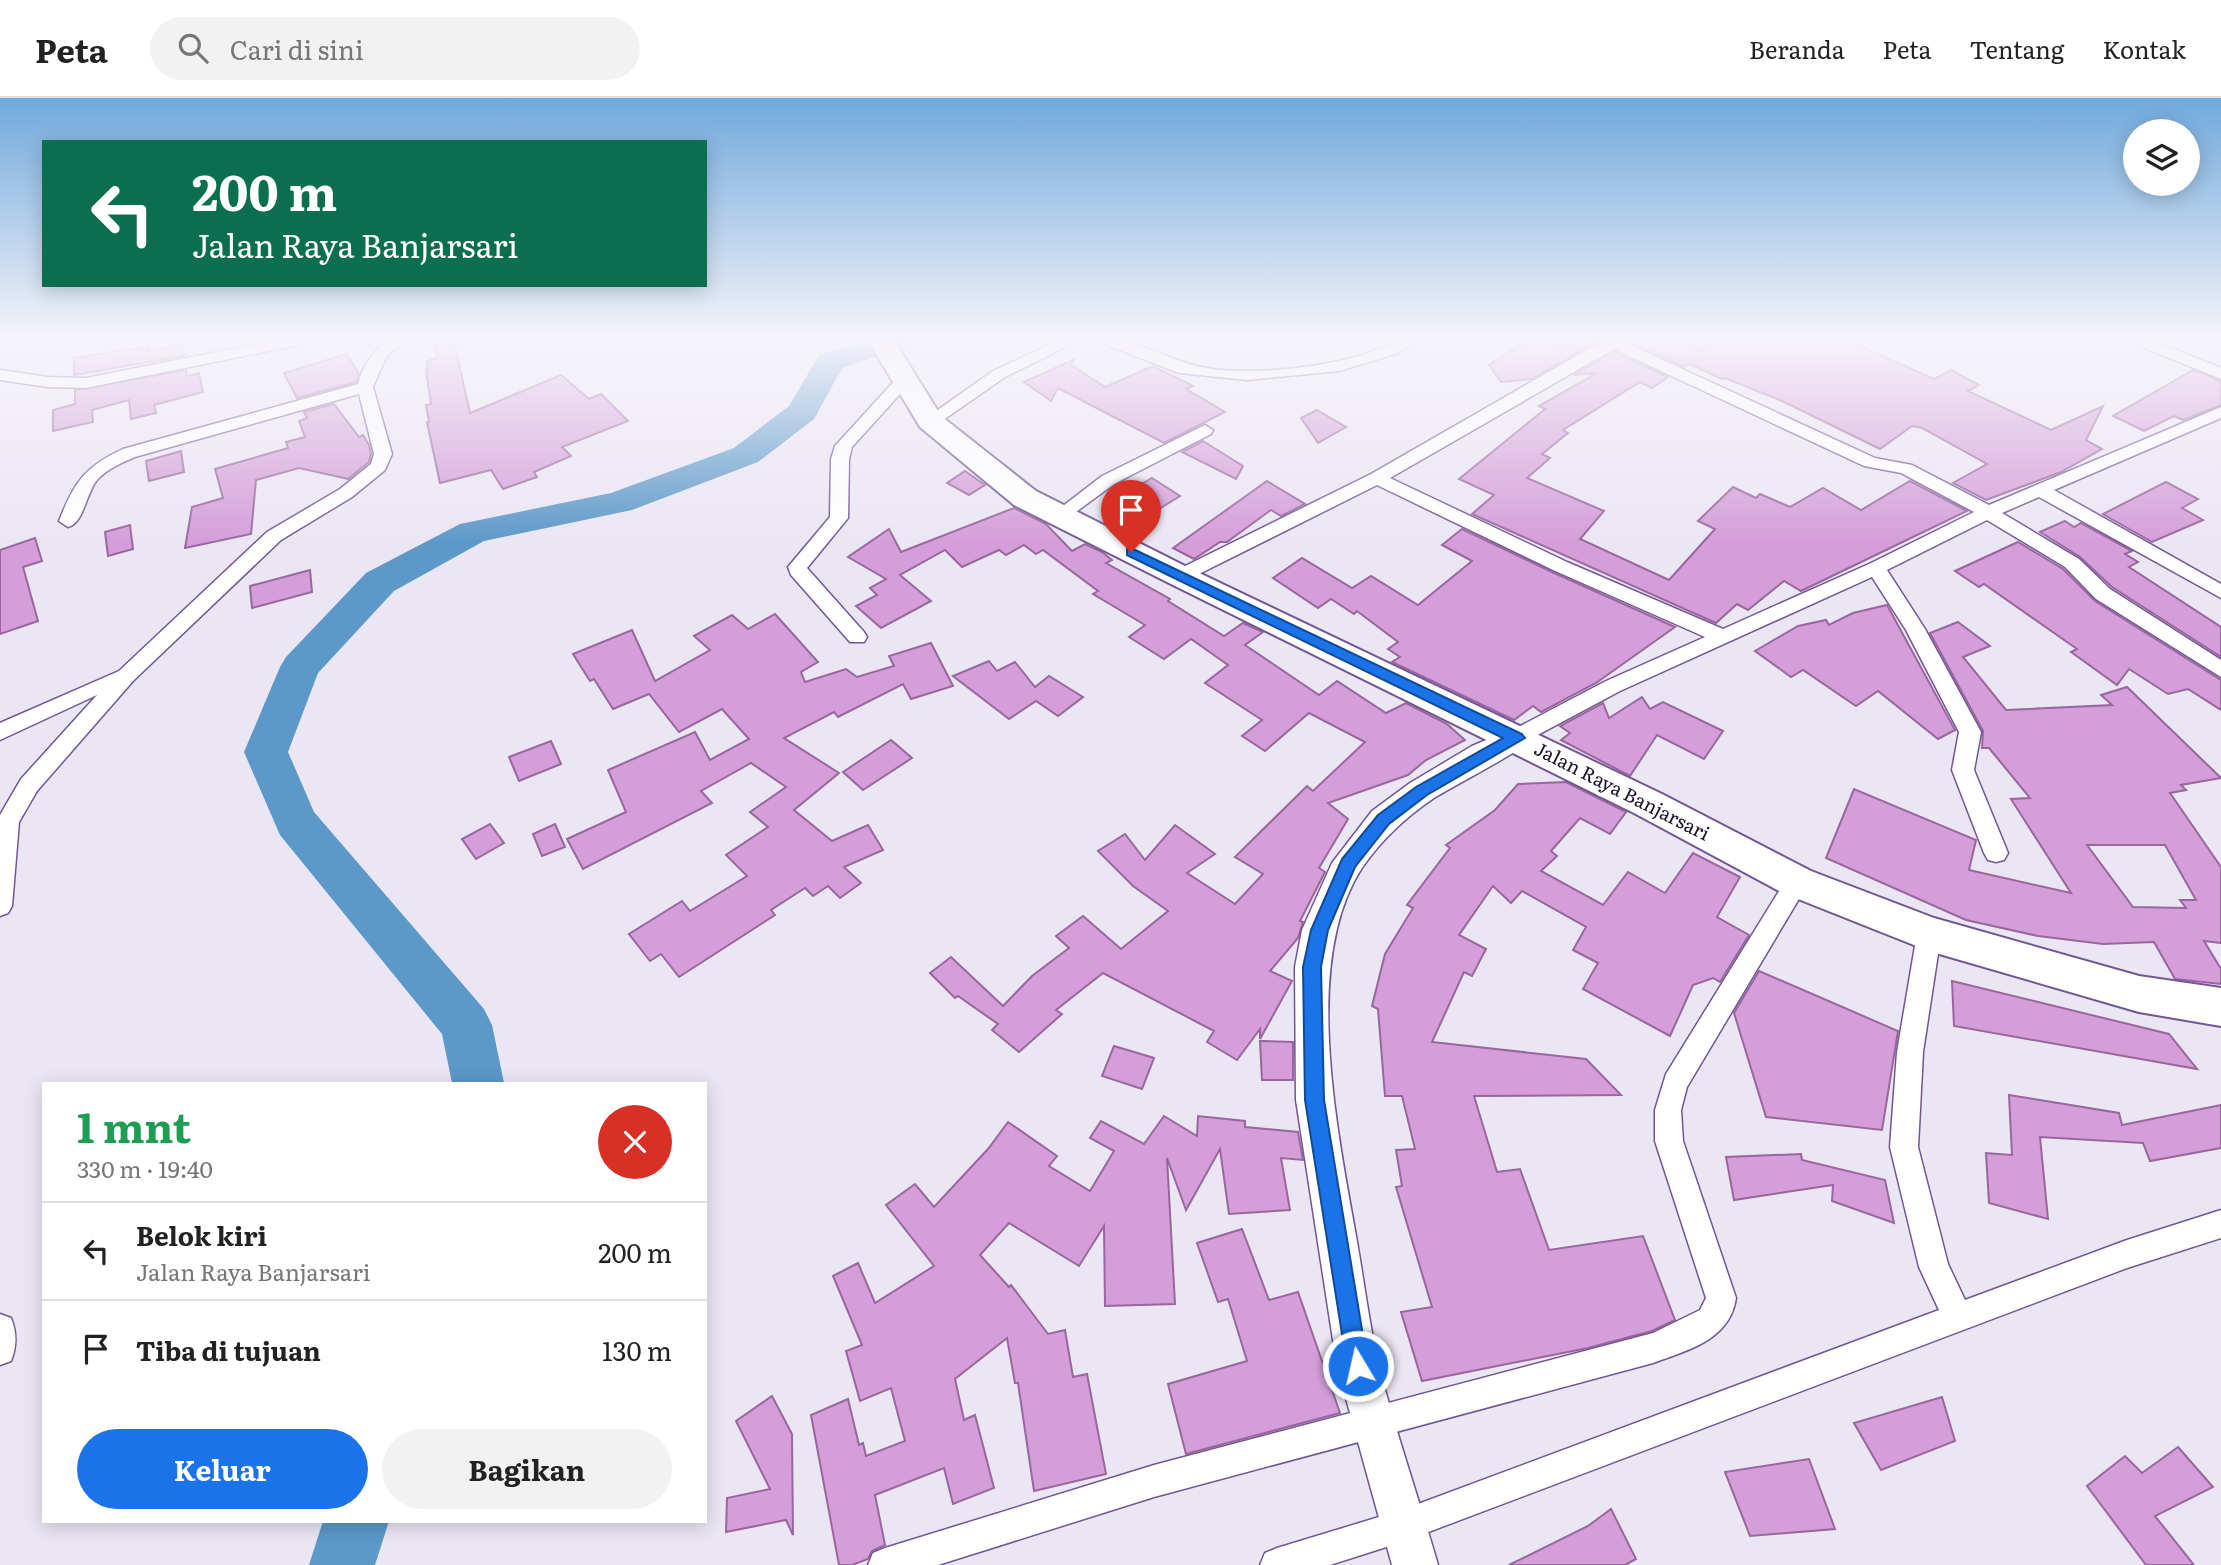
<!DOCTYPE html>
<html lang="id">
<meta charset="utf-8">
<style>
body{margin:0;font-family:Literata,serif;background:#f2f2f2;color:#222;height:100vh;display:flex;flex-direction:column;font-size:26px;white-space:nowrap}
*{box-sizing:border-box;margin:0}
p{font-size:23px;color:#767676}
.icon{flex:none;width:38px;height:38px;fill:none;stroke:currentColor;stroke-width:2;stroke-linecap:round;stroke-linejoin:round}
.map{position:relative;flex:1;overflow:hidden}
.details{position:absolute;left:42px;top:984px;width:665px;height:441px;display:flex;flex-direction:column;background:#fff;border-radius:0px;box-shadow:0 4px 18px #0003}
.details>*{flex:none}
.guide{position:absolute;left:42px;top:42px;width:665px;height:147px;border-radius:0px;box-shadow:0 4px 18px #0003;background:#0b6e4f;color:#fff;overflow:hidden}
.controls{position:absolute;left:2123px;top:21px;display:grid;gap:14px}
.controls a{display:grid;place-items:center;width:77px;height:77px;border-radius:50%;background:#fff;box-shadow:0 4px 18px #0003;font-size:35px}
.pin{position:absolute;display:grid;place-items:center;width:60px;height:60px;color:#fff;margin:-72px -30px;border-radius:50% 50% 50% 0;rotate:-45deg;box-shadow:0 0 7px #0007}
.pin .icon{rotate:45deg}
.me{position:absolute;width:77px;margin:-38px;rotate:351deg;stroke-linejoin:round;filter:drop-shadow(0 0 5px #0008)}
.turn{display:flex;align-items:center;gap:24px;height:147px;padding:0 35px;font-size:32px}
.turn .icon{width:91px;height:91px;stroke-width:2.5}
.turn b{display:block;font-size:49px;line-height:60px}
.round{display:grid;place-items:center;flex:none;width:74px;height:74px;border-radius:37px;background:#f2f2f2}
.head{display:flex;align-items:center;justify-content:space-between;height:119px;padding:0 35px}
h1{font-size:42px;font-weight:700;line-height:52px;color:#1e9e55}
.primary-button{display:flex;gap:14px;margin-top:auto;padding:14px 35px}
.primary-button a{flex:1;height:80px;border-radius:42px;background:#1a73e8;color:#fff;font-size:28px;font-weight:700;line-height:80px;text-align:center}
.primary-button a+a{background:#f2f2f2;color:#222}
ul{padding:0;list-style:none}
li{display:flex;align-items:center;gap:21px;height:98px;padding:0 35px;border-top:2px solid #e0e0e0}
li div{flex:1}
li b{display:block;font-size:26px}
li em{font-style:normal}
header{display:flex;align-items:center;gap:42px;box-sizing:border-box;height:98px;padding:0 35px;background:#fff;border-bottom:2px solid #e0e0e0}
header strong{font-size:33px}
nav{display:flex;gap:38px;margin-inline-start:auto;font-size:24px}
.search{width:490px;height:63px;background:#f2f2f2;display:flex;align-items:center;gap:18px;box-sizing:border-box;padding:0 24px;border-radius:38px;color:#767676;font-size:26px}
.map>svg:first-child{display:block}
</style>
<header>
<strong>Peta</strong>
<div class="search"><svg class="icon" aria-label="search" viewBox="0 0 24 24"><circle cx="10" cy="10" r="6"/><path d="M15 15l6 6"/></svg>Cari di sini</div>
<nav><a>Beranda</a><a>Peta</a><a>Tentang</a><a>Kontak</a></nav>
</header>
<div class="map">
<svg width="2221" height="1467" viewBox="0 0 2221 1467">
<rect width="100%" height="100%" fill="#ebe6f4"/>
<g fill="none" stroke-linecap="round" stroke-linejoin="round">
<g fill="#5c98c8" fill-rule="evenodd">
<polygon points="867,241 912,241 907,248 842,270 814,321 758,364 632,412 484,443 394,493 318,575 288,654 314,714 484,911 492,927 504,985 452,985 442,936 280,737 244,654 280,569 286,559 366,475 460,426 611,395 734,350 789,308 819,257"/>
<polygon points="323,1423 389,1423 375,1467 309,1467"/>
</g>
</g>
<g fill="#d49ed9" stroke="#99669d" stroke-width="2" fill-rule="evenodd">
<polygon points="1530,241 1546,241 1564,249 1585,241 1601,241 1531,281 1501,284 1489,267"/>
<polygon points="1631,241 1683,241 1702,252 1722,241 1844,241 1934,281 1951,272 1979,287 1968,293 2051,332 2103,308 2086,342 2102,351 2061,374 1986,402 1953,385 1987,366 1922,330 1912,328 1880,351 1780,302 1725,280 1722,281 1690,266 1684,269 1630,244"/>
<polygon points="454,243 470,315 561,277 589,301 601,296 628,323 562,349 571,358 534,374 537,379 503,391 491,372 440,385 427,324 429,324 426,307 431,306 426,272 428,272 427,263 437,260 434,247"/>
<polygon points="182,246 184,258 74,277 74,260 149,248 149,254"/>
<polygon points="1614,254 1668,279 1652,290 1640,284 1563,332 1568,335 1542,356 1550,360 1527,380 1604,413 1580,441 1669,482 1715,431 1698,423 1733,389 1756,400 1760,396 1790,409 1823,390 1861,412 1910,383 1967,413 1801,493 1784,483 1748,512 1737,506 1716,525 1472,416 1494,397 1459,381 1545,311 1539,308 1597,275 1574,277"/>
<polygon points="347,256 359,276 356,284 297,300 284,275"/>
<polygon points="1075,261 1071,267 1105,289 1153,268 1193,288 1186,291 1225,314 1164,345 1058,290 1051,303 1024,284"/>
<polygon points="186,272 187,278 199,275 203,294 154,307 156,315 131,321 129,302 92,312 93,324 53,333 53,312 75,306 75,292"/>
<polygon points="2193,272 2221,283 2221,307 2183,322 2174,318 2144,333 2113,318"/>
<polygon points="334,306 359,339 363,337 369,347 371,356 369,364 348,381 299,370 256,382 251,436 185,450 192,409 223,400 215,371 288,350 286,344 305,339 299,323 307,320 304,314"/>
<polygon points="1317,312 1346,329 1318,345 1301,320"/>
<polygon points="1203,343 1243,368 1236,381 1182,354"/>
<polygon points="181,353 184,374 149,383 146,363"/>
<polygon points="965,373 985,387 969,397 947,385"/>
<polygon points="1152,380 1180,398 1135,426 1106,407"/>
<polygon points="1267,383 1305,406 1281,418 1271,412 1227,444 1220,444 1194,461 1173,450"/>
<polygon points="2166,384 2198,401 2182,410 2203,422 2152,444 2103,416"/>
<polygon points="1014,410 1046,426 1072,453 1085,446 1102,454 1112,462 1106,465 1170,501 1168,503 1224,538 1243,525 1263,534 1245,547 1319,597 1337,583 1386,615 1406,605 1447,626 1465,642 1426,662 1408,677 1328,705 1348,721 1319,770 1325,774 1300,823 1303,824 1298,840 1270,873 1292,883 1260,941 1260,931 1237,962 1207,944 1214,933 1103,875 1056,912 1062,916 1019,954 992,932 998,926 958,898 955,900 930,875 951,859 1003,908 1032,878 1069,850 1056,838 1083,818 1121,851 1168,813 1133,788 1098,753 1125,736 1145,762 1175,727 1215,756 1187,775 1235,806 1263,776 1235,759 1307,688 1313,693 1365,644 1309,615 1265,653 1242,638 1262,622 1205,585 1228,567 1191,541 1164,561 1129,539 1145,527 1093,496 1098,493 1043,452 1036,456 1024,447 1006,457 999,452 962,469 945,452 900,477 931,503 881,530 856,508 877,497 870,490 886,481 848,459 889,431 901,454"/>
<polygon points="2065,423 2074,429 2081,425 2132,453 2125,456 2138,464 2129,469 2221,529 2221,559 2112,489 2080,459 2040,434"/>
<polygon points="130,427 133,451 108,458 105,434"/>
<polygon points="1462,431 1552,474 1675,529 1596,585 1541,614 1533,608 1514,622 1392,564 1400,559 1388,551 1398,544 1357,513 1354,516 1331,501 1318,510 1273,480 1302,460 1352,490 1371,478 1418,507 1472,463 1442,447"/>
<polygon points="35,440 42,463 23,469 38,523 0,536 0,452"/>
<polygon points="2018,444 2063,471 2095,503 2221,582 2221,612 2188,591 2168,596 2129,571 2117,587 2071,554 2077,551 1984,486 1979,489 1955,473"/>
<polygon points="310,472 312,494 252,510 250,488"/>
<polygon points="1887,507 1955,632 1938,641 1878,593 1856,608 1803,572 1791,579 1755,553 1798,528 1826,522 1829,527 1853,515"/>
<polygon points="775,516 818,564 801,574 805,584 846,571 857,579 894,568 889,558 931,545 953,588 911,601 903,586 838,619 834,614 784,640 839,675 794,712 832,743 868,727 883,752 844,769 861,785 840,800 828,788 813,798 805,790 771,812 775,817 679,879 661,856 650,863 629,836 682,803 690,813 747,778 726,757 768,729 750,714 786,689 751,665 701,693 712,705 583,771 567,741 626,714 608,672 695,634 710,662 749,641 722,611 679,634 649,596 613,611 594,581 590,583 573,556 632,532 655,583 710,552 694,538 732,517 748,531"/>
<path d="M1958 524 1990 548 1963 559 2006 612 2112 607 2101 597 2127 589 2221 680 2181 687 2186 692 2170 695 2221 769V845L2204 843 2221 871V886L2175 881 2154 844 2103 846 2038 838 1966 822 1826 760 1854 691 1976 742 1969 772 2071 795 2011 701 2030 700 1989 650H1982L1983 633 1930 535ZM2087 747H2165L2196 802H2180L2186 810 2133 809Z"/>
<polygon points="989,563 997,573 1015,564 1035,589 1049,578 1083,599 1058,618 1036,603 1009,621 953,578"/>
<polygon points="1642,599 1650,611 1663,604 1723,633 1704,661 1657,637 1630,678 1561,642 1570,635 1560,628 1603,605 1609,620"/>
<polygon points="891,642 912,660 863,692 843,674"/>
<polygon points="551,643 561,666 519,683 509,659"/>
<polygon points="1566,684 1626,714 1610,736 1580,720 1551,753 1557,758 1541,773 1603,807 1628,774 1665,795 1693,755 1740,779 1717,819 1749,837 1720,884 1713,880 1693,887 1670,938 1583,891 1598,865 1573,852 1586,829 1522,793 1511,805 1493,788 1459,837 1486,851 1472,878 1464,874 1432,944 1586,961 1621,997 1474,998 1497,1074 1520,1071 1549,1152 1643,1138 1675,1222 1652,1233 1588,1250 1422,1283 1401,1214 1432,1209 1396,1089 1402,1088 1396,1052 1415,1051 1402,998 1385,998 1378,911 1372,908 1385,856 1413,810 1407,807 1450,750 1446,747 1495,712 1518,686"/>
<polygon points="490,726 504,745 476,761 462,741"/>
<polygon points="555,726 565,749 542,758 533,736"/>
<polygon points="1759,873 1898,933 1882,1032 1766,1019 1734,915"/>
<polygon points="1952,883 2169,936 2197,971 1954,928"/>
<polygon points="1260,943 1293,944 1293,982 1262,982"/>
<polygon points="1114,948 1154,960 1142,991 1102,978"/>
<polygon points="2009,997 2119,1015 2122,1027 2221,1007 2221,1050 2150,1063 2143,1045 2040,1039 2048,1121 1989,1105 1986,1055 2012,1057"/>
<polygon points="1164,1018 1197,1038 1198,1018 1245,1023 1245,1029 1298,1034 1303,1062 1281,1060 1290,1112 1229,1116 1220,1051 1186,1112 1167,1060 1175,1206 1105,1208 1104,1128 1079,1168 1009,1125 980,1157 1009,1189 1011,1187 1048,1236 1065,1232 1073,1279 1087,1276 1106,1376 1034,1393 1018,1285 1015,1285 1007,1240 955,1281 964,1322 975,1317 994,1390 953,1406 944,1370 875,1397 885,1447 872,1453 868,1461 852,1467 839,1467 811,1317 848,1301 859,1347 863,1345 866,1358 905,1343 891,1290 860,1303 846,1253 862,1247 833,1178 858,1165 875,1205 934,1168 886,1107 915,1086 934,1109 988,1051 1008,1024 1057,1058 1049,1068 1090,1093 1114,1053 1090,1040 1101,1023 1144,1046"/>
<polygon points="1801,1056 1802,1062 1885,1082 1894,1125 1832,1103 1833,1087 1734,1102 1726,1059"/>
<polygon points="1242,1131 1269,1202 1298,1194 1340,1315 1186,1356 1168,1286 1247,1263 1228,1201 1218,1204 1197,1145"/>
<polygon points="772,1298 792,1336 793,1437 786,1422 726,1434 727,1400 770,1391 736,1323"/>
<polygon points="1942,1299 1955,1343 1881,1372 1854,1325"/>
<polygon points="2178,1349 2213,1389 2155,1418 2194,1467 2146,1467 2087,1388 2125,1358 2142,1375"/>
<polygon points="1809,1361 1835,1431 1750,1438 1725,1374"/>
<polygon points="1611,1411 1636,1461 1625,1467 1509,1467 1588,1428"/>
</g>
<g fill="none" stroke-linecap="round" stroke-linejoin="round">
<g stroke="#725694" stroke-width="3">
<g id="street">
<polygon points="282,241 311,241 303,246 86,290 48,289 0,282 0,272 48,279 86,280"/>
<path d="M390 241H407L386 259 373 289 392 356 385 372 352 399 281 442 133 583 37 693 19 724 12 808 8 815 0 818V717L21 681 97 597 0 642V625L119 573 267 434 340 391 371 366 374 356 359 296 135 359C121 365 107 371 97 382 86 395 84 425 68 429L59 423C74 385 84 369 123 351L358 286C364 265 373 254 390 241Z"/>
<polygon points="1062,241 1082,241 1005,279 936,327 930,328 922,323 993,273"/>
<path d="M1092 241C1136 237 1176 269 1221 272 1267 275 1315 270 1359 258 1381 252 1398 239 1420 241L1398 255 1339 273 1247 282 1179 275Z"/>
<path d="M1606 241H1628L1626 245 1875 360 1912 367 1989 407 2221 309V320L2054 392 2221 486V500L2039 399 2002 415 2079 461 2110 491 2221 562V579L2096 501 2065 469 1987 422 1887 472 1925 531 1981 634 1974 672 2008 755 2004 762 1996 764 1988 762 1984 755 1952 672 1959 634 1906 532 1872 479 1620 593 1517 648 1509 646 1506 640 1509 634 1606 583 1705 539 1553 472 1377 387 1187 482H1173L1170 478 1173 474 1371 376ZM1614 251 1864 368 1901 375 1974 414 1869 466 1723 531 1567 464 1390 380Z"/>
<polygon points="2132,241 2149,241 2221,270 2221,281 2133,245"/>
<polygon points="904,277 912,282 910,285 852,349 849,361 848,420 807,470 864,534 867,539 864,544 850,544 791,477 788,469 830,419 831,361 835,348 898,279"/>
<polygon points="1205,327 1213,332 1211,336 1114,386 1065,422 1053,422 1050,418 1102,378"/>
<path d="M1797 774 1805 777 1809 784 1687 989 1681 1012 1683 1043 1736 1200C1730 1242 1688 1252 1653 1265L1154 1399 938 1467H868L873 1455 885 1450 1154 1367 1653 1235 1700 1212 1706 1200 1655 1043V1012L1666 976 1789 777Z"/>
<polygon points="1929,826 1938,829 1941,836 1923,954 1918,1049 1948,1166 1965,1202 2127,1142 2221,1112 2221,1140 2127,1170 1402,1444 1330,1467 1260,1467 1265,1455 1277,1450 1402,1412 1939,1212 1919,1169 1890,1049 1897,954 1917,836 1920,829"/>
<path d="M0 1216 11 1220C17 1235 17 1248 11 1263L0 1267Z"/>
</g>
</g>
<g stroke="#725694" stroke-width="3">
<path id="secondary" d="M1517 629 1527 632 1532 640C1526 651 1451 689 1434 700 1406 719 1381 742 1362 770 1301 863 1338 1035 1356 1138 1364 1182 1369 1226 1379 1269 1396 1335 1419 1401 1438 1467H1392L1337 1268 1296 1002 1295 869 1302 832 1332 765 1372 713 1410 685 1472 648Z"/>
</g>
<g stroke="#725694" stroke-width="4">
<polygon id="highway" points="867,241 893,241 941,318 1036,393 1191,471 1662,696 1811,773 1934,820 2139,878 2221,890 2221,928 2139,914 1929,853 1783,795 1636,716 1169,485 1014,407 920,329"/>
</g>
<use href="#street" fill="#fff" fill-rule="evenodd"/>
<use href="#secondary" fill="#fff" fill-rule="evenodd"/>
<use href="#highway" fill="#fff" fill-rule="evenodd"/>
</g>
<linearGradient id="sky" x2="0" y2="1"><stop stop-color="#70a9db"/><stop offset="0.54" stop-color="#f6f4fa"/><stop offset="1" stop-color="#f6f4fa" stop-opacity="0"/></linearGradient>
<rect width="2221" height="446" fill="url(#sky)"/>
<polygon fill="#1a73e8" stroke="#114b97" stroke-width="2" points="1131,450 1522,636 1525,640 1427,697 1389,726 1355,769 1328,832 1321,869 1324,1002 1368,1268 1365,1276 1358,1279 1350,1276 1347,1268 1305,1002 1303,869 1311,832 1342,761 1378,717 1416,689 1503,640 1127,457 1127,451"/>
<g text-anchor="middle" stroke-width="7" stroke-linejoin="round" paint-order="stroke">
<g font-size="19" fill="#1d112a" stroke="#fff">
<text transform="translate(1622 693) rotate(27)" y="7">Jalan Raya Banjarsari</text>
</g>
</g>
</svg>
<div class="controls">
<a><svg class="icon" aria-label="layers" viewBox="0 0 24 24"><path d="M12 4l9 5-9 5-9-5zM3 14l9 5 9-5"/></svg></a>
</div>
<div class="pin" style="left:1131px;top:454px;background:#d93025"><svg class="icon" aria-label="arrive" viewBox="0 0 24 24"><path d="M6 21V4h12l-3 4 3 4H6"/></svg></div>
<svg class="me" style="left:1358px;top:1268px" viewBox="-20 -20 40 40"><circle r="17" fill="#1a73e8" stroke="#fff" stroke-width="3"/><path d="M0-11L8 9 0 5-8 9z" fill="#fff"/></svg>
<div class="guide">
<div class="turn"><svg class="icon" aria-label="left" viewBox="0 0 24 24"><path d="M17 20v-9H6M10 6l-5 5 5 5"/></svg><div><b>200 m</b>Jalan Raya Banjarsari</div></div>
</div>
<section class="details">
<div class="head"><div><h1>1 mnt</h1><p>330 m · 19:40</p></div><a class="round" style="background:#d93025;color:#fff"><svg class="icon" aria-label="close" viewBox="0 0 24 24"><path d="M6 6l12 12M18 6L6 18"/></svg></a></div>
<ul>
<li><svg class="icon" aria-label="left" viewBox="0 0 24 24"><path d="M17 20v-9H6M10 6l-5 5 5 5"/></svg><div><b>Belok kiri</b><p>Jalan Raya Banjarsari</p></div><em>200 m</em></li>
<li><svg class="icon" aria-label="arrive" viewBox="0 0 24 24"><path d="M6 21V4h12l-3 4 3 4H6"/></svg><div><b>Tiba di tujuan</b></div><em>130 m</em></li>
</ul>
<div class="primary-button"><a>Keluar</a><a>Bagikan</a></div>
</section>
</div>
